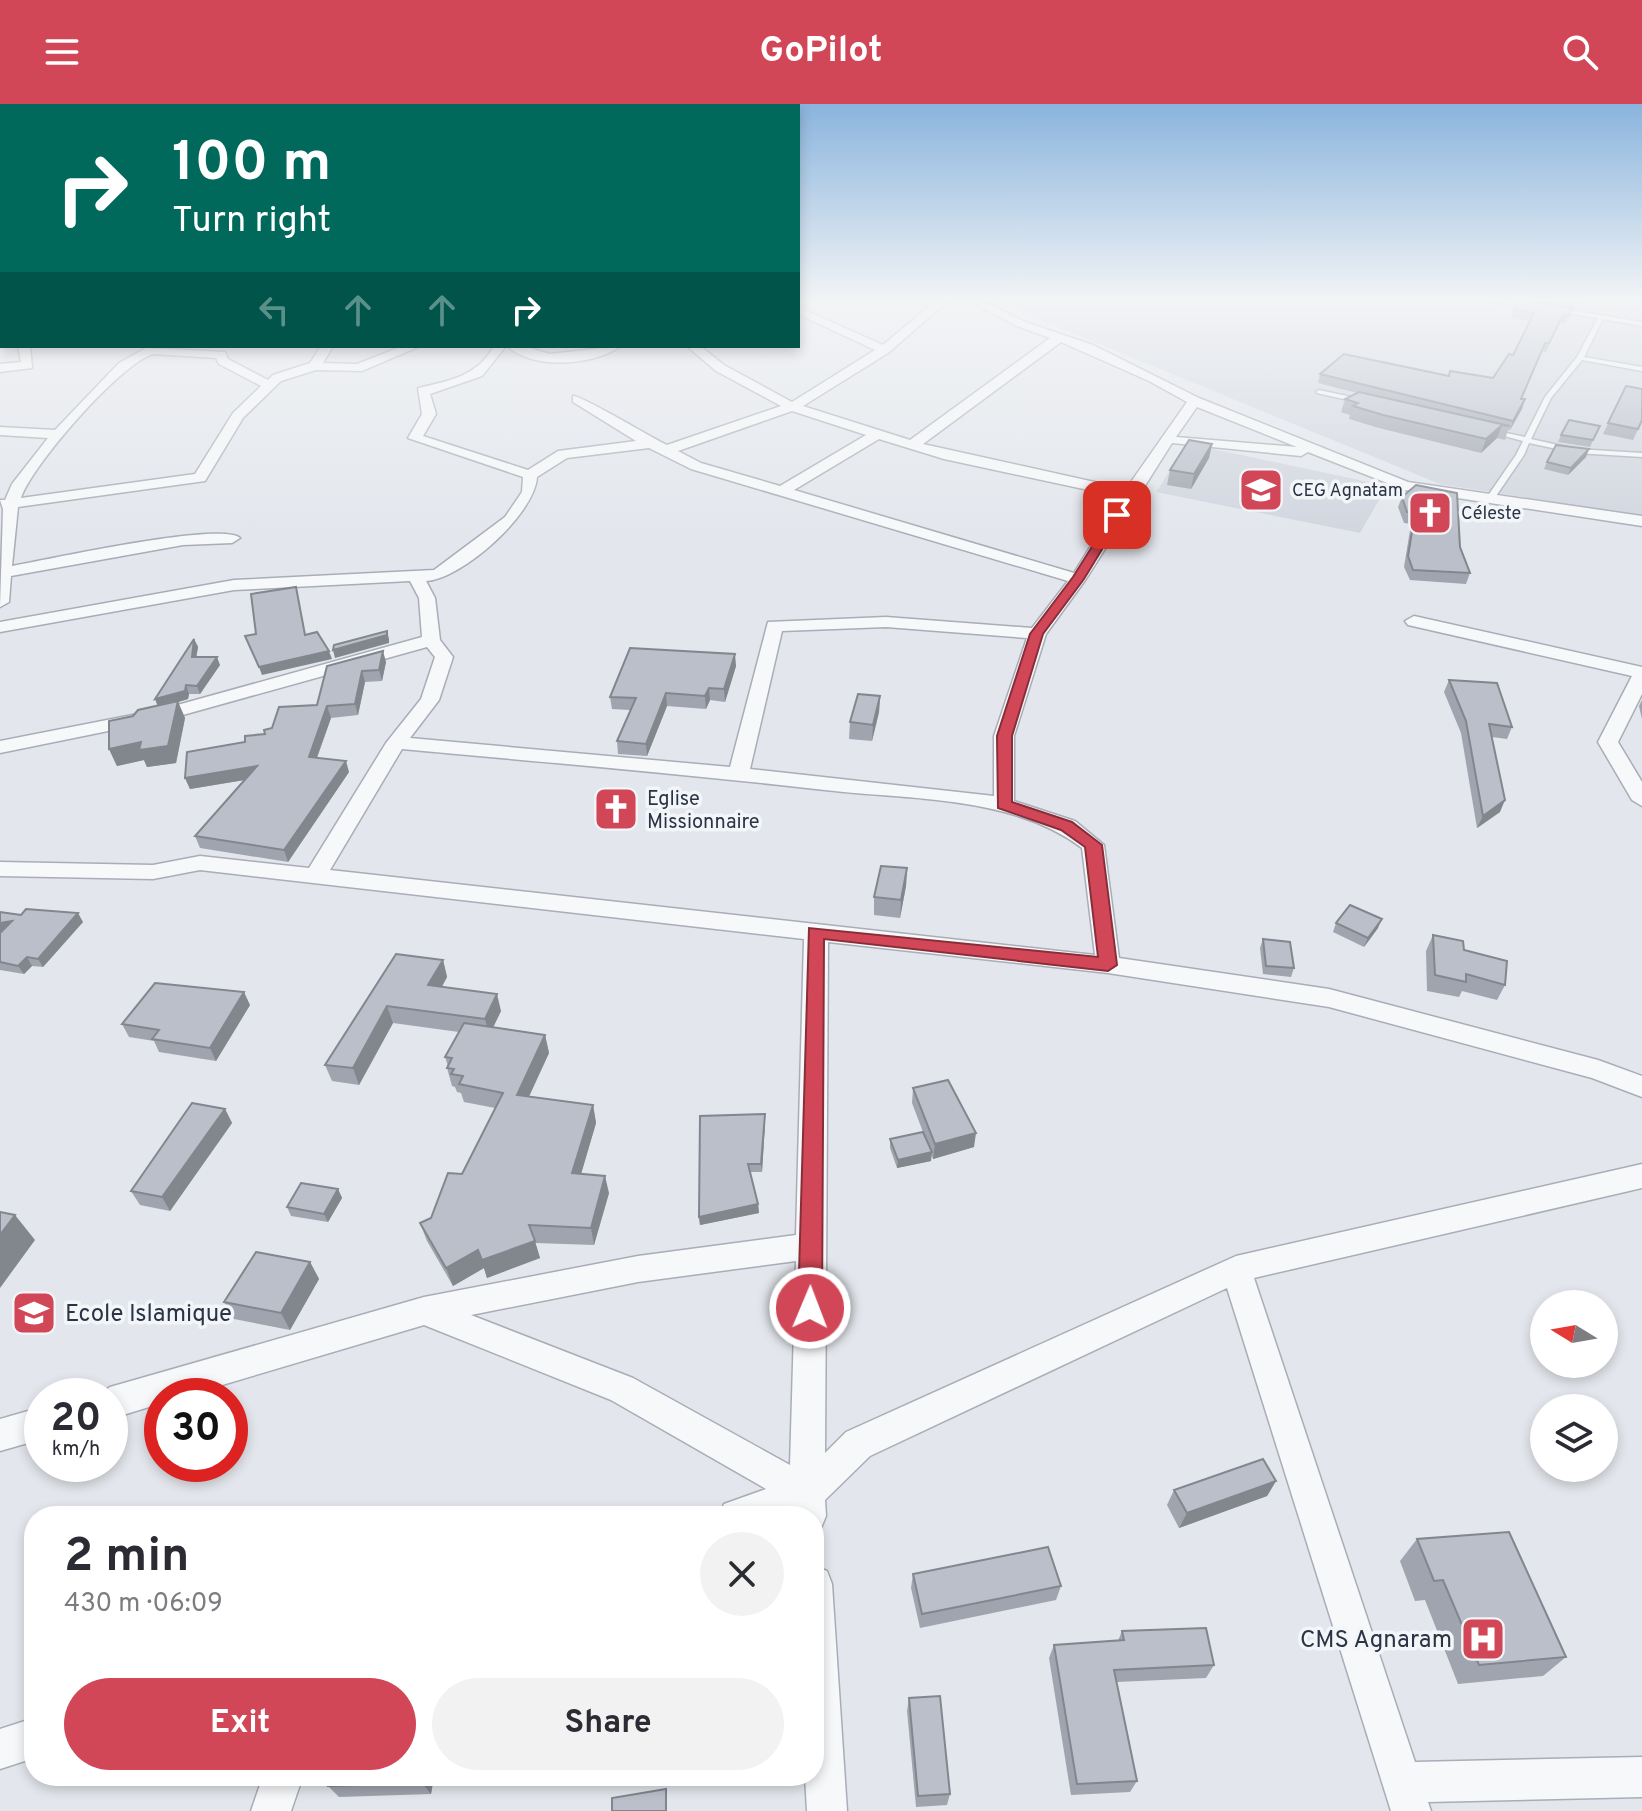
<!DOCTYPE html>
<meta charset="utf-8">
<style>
body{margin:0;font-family:Overpass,sans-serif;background:#f2f2f3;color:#2b2b33;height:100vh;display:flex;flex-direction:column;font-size:30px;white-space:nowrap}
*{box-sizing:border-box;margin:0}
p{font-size:26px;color:#7c7c81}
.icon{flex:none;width:44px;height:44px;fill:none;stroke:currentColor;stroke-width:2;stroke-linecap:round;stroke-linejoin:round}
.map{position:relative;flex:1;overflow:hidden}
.panel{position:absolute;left:24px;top:1402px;width:800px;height:280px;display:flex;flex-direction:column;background:#fff;border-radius:32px;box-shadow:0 4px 12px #0003}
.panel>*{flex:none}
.banner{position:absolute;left:0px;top:0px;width:800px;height:244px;box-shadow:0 4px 12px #0003;background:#00695c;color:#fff;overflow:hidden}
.needle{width:52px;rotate:281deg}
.fabs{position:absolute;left:1530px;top:1186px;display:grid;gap:16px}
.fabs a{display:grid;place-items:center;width:88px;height:88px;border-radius:50%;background:#fff;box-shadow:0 4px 12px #0003;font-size:40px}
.speed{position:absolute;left:24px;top:1274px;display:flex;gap:16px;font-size:40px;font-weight:700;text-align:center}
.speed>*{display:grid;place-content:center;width:104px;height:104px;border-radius:50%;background:#fff;box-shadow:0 4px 12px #0003;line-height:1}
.speed small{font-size:20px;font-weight:400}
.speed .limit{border:12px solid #d22;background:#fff;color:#111}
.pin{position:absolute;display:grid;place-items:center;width:68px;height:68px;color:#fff;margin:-34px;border-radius:16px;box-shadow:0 4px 12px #0006}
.me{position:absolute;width:88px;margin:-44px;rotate:1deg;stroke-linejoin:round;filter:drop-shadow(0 0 6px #0008)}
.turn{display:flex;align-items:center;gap:28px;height:168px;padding:0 40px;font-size:36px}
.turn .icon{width:104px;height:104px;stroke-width:2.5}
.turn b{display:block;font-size:56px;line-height:68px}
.lanes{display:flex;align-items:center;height:76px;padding:0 40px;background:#0003;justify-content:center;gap:40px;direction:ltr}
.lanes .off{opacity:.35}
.round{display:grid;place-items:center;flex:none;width:84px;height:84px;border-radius:42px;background:#f2f2f3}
.summary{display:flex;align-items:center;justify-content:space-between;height:136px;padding:0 40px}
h1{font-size:48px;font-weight:700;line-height:60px}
.primary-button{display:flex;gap:16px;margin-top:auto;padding:16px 40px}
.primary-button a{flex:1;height:92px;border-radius:48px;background:#d24758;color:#fff;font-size:32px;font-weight:700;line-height:92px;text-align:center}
.primary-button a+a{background:#f2f2f3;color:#2b2b33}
header{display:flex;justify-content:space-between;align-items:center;height:104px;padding:0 40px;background:#d24758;color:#fff;font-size:36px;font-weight:700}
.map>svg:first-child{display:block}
</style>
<header><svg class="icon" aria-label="menu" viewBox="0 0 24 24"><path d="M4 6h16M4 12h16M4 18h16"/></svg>GoPilot<svg class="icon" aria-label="search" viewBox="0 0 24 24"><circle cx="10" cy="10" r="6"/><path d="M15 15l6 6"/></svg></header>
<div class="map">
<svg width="1642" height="1707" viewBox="0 0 1642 1707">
<rect width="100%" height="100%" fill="#e3e6ec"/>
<g fill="#d1d5de">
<polygon points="989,195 1642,195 1642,412 1440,380"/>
<polygon points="1186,342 1213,345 1387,382 1360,429 1156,388"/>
</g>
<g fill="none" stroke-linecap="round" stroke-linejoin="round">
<g stroke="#a8adb7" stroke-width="3">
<g id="lane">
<polygon points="1487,195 1497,195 1538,202 1535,204 1489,197"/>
<polygon points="1637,195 1642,195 1642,197 1637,196"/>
<polygon points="1557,204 1642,218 1642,222 1603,215 1584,253 1642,263 1642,267 1582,256 1551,294 1531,335 1576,345 1642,349 1642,353 1576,349 1529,339 1524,351 1494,395 1488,395 1487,393 1516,351 1523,337 1489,328 1492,326 1525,333 1545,293 1577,253 1598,214 1555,207"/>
<polygon points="1319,286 1361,295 1364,297 1361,299 1317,289 1316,288"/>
</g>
</g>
<g stroke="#a8adb7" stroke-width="3">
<g id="street">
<path d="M938 195H950L888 249 803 302 910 336 1050 234 1017 222 965 195H979L1025 218 1093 241 1199 294 1408 378 1642 412V422L1405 386 1308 348 1301 352 1172 339 1086 475 1046 530 1014 632V697L1075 717 1104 741 1119 854 1329 885 1598 956 1642 972V993L1592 974 1329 903 1108 869 828 838 825 1349 846 1328 1236 1152 1642 1060V1084L1254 1174 1415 1658 1642 1653V1693L1428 1698 1431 1707H1391L1227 1184 870 1352 825 1396 826 1412 821 1424 814 1427V1412H719L724 1400 766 1385 611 1296 424 1221 185 1292H162V1299L110 1315V1292H97L110 1283 424 1193 638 1152 796 1131 804 835 200 766 153 775 0 772V758L153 761 200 752 309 764 386 639 421 595 435 553 427 543 172 614 0 649V637L163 605 422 533 419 494 410 477 234 486 0 528V518L234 476 434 466 505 413 522 388 523 373 408 334 422 310 418 284C449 277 478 272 494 242H506L482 272 430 290 436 310 423 332 528 366 558 347 636 337 573 298V292C581 291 652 334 667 341L781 302 716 267 687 242H700L724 261 792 298 875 246 798 210V203L883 241ZM1061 238 1149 277 1187 298 1126 385 923 340ZM1197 303 1297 343 1176 333ZM792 307 866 331 780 382 701 359 678 347ZM879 335 944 355 1121 393 1074 469 794 386ZM649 344 691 365 1068 477 1032 524 886 513 768 518 730 663 410 634 439 596 453 553 440 536 435 494 426 477C462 475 535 410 537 373L567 354ZM886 523 1027 534 994 632V692L750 665 782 527ZM402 645C543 658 685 670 825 686 910 696 1012 691 1082 744L1095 851 330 766ZM796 1157 790 1361 633 1274 471 1211 638 1178Z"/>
<polygon points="18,242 30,242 32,264 0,268 0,260 21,258"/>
<path d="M321 242H333L323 259 357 260 403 242H420L362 267 316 266 281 277 243 314 205 377 18 403 12 462C46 456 221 417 240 434L232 439 183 441 11 472 9 498 0 503 3 405 0 396H5L12 380 48 334 0 331V323L55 326 119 259 146 244 225 248 228 255 268 276 273 271 310 259ZM153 250 216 254 219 260 261 282 233 309 195 370 21 394C32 361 120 260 153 250Z"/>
<path d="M507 242H522L550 250 621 242C593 262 533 266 507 242Z"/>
<polygon points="1414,512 1642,563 1642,590 1618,638 1642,678 1642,702 1632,696 1598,638 1632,572 1408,521 1405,517"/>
<polygon points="42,1303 42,1335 0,1347 0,1315"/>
<polygon points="814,1462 827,1467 832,1480 847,1707 807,1707 805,1672 814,1672"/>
<polygon points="34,1614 34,1654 0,1665 0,1625"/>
<polygon points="263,1672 303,1672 291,1707 251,1707"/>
</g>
</g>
<use href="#lane" fill="#f7f8fa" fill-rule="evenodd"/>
<use href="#street" fill="#f7f8fa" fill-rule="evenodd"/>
</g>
<g fill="#a0a4ae">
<polygon points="1526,195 1581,195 1576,204 1525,196"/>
<polygon points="1573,204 1565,220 1560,219 1546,248 1542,247 1521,295 1525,295 1522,305 1510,326 1508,326 1505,336 1497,334 1481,349 1379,324 1349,315 1350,311 1341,308 1345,295 1357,289 1318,279 1320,270 1449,272 1493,274 1513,251 1530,217 1511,214 1514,205"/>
<polygon points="1626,282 1642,317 1633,336 1603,330"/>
<polygon points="1600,322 1590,343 1558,338 1561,331"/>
<polygon points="1212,340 1209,354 1191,385 1167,381 1170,366"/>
<polygon points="1586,353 1568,371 1544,365 1547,358"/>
<polygon points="1402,393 1460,443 1470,469 1466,480 1410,476 1404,463 1411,420 1404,419 1398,403"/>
<polygon points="194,535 198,543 196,553 220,561 200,590 189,590 188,595 178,598 185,614 176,659 147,663 144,656 117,662 109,645 158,601 155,595"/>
<polygon points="386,558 382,577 365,578 358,611 331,614 317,654 349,668 288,758 200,744 195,732 245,676 190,685 185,674 245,638 265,630 272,624 317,601 327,562"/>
<polygon points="736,562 725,598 710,596 706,605 667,602 647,652 618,650 617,637 630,606 612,605 610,593"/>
<polygon points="1449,576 1512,623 1507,635 1492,633 1500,708 1477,724 1461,629 1444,588"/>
<polygon points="880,592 879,608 872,637 849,635 850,618"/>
<polygon points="1642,596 1642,615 1639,602"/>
<polygon points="907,764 906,782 900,814 874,811 874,793"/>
<polygon points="0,808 83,818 43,863 32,862 24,870 0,866"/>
<polygon points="1336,819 1378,824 1364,843 1333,828"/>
<polygon points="1433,831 1505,881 1497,896 1462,887 1459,893 1427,887 1426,847"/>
<polygon points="1263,835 1294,864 1291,873 1263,870 1260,844"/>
<polygon points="396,850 443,856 447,873 442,883 501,907 493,923 545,931 549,949 529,993 593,1001 596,1019 581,1070 609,1089 594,1141 535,1139 540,1154 487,1174 484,1164 453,1182 427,1137 420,1119 431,1114 462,1070 495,1004 464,998 461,989 457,988 455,983 452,982 447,964 448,962 445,953 459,928 393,919 359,981 332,977 325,961"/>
<polygon points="250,901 216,957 159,948 154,937 129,933 122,920"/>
<polygon points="913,984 974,1043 933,1055 931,1050 931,1057 897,1064 890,1044 890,1035 923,1028 912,999"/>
<polygon points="225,1005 232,1019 170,1107 140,1101 131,1087"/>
<polygon points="765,1019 762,1068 750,1068 758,1100 759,1109 700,1121 699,1113"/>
<polygon points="338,1085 342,1094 328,1118 291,1112 287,1103"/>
<polygon points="310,1158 319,1175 290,1226 234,1215 224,1198"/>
<polygon points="1276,1377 1267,1392 1179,1424 1167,1401 1174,1386"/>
<polygon points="1417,1435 1566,1553 1543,1572 1458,1580 1425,1496 1415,1497 1400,1457"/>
<polygon points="913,1470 1061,1482 1056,1496 920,1524 911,1484"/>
<polygon points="1122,1527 1214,1561 1206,1574 1117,1578 1137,1677 1130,1688 1071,1691 1049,1554 1054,1541 1118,1537"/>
<polygon points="909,1594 950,1690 947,1701 916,1703 907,1607"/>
<polygon points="434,1672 431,1690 339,1693 328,1682"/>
</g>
<g fill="#82868d">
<polygon points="1525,295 1522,305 1510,326 1513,317"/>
<polygon points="1502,321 1497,334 1481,349 1486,335"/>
<polygon points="1212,340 1209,354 1191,385 1194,370"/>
<polygon points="1589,345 1586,353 1568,371 1571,364"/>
<polygon points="387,527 389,535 389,539 335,554 333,546"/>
<polygon points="194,535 198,543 195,561 192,553"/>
<polygon points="329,547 332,555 262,571 259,563"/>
<polygon points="383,547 386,558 382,577 379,566"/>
<polygon points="735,550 736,562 725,598 724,585"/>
<polygon points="217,553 220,561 200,590 197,582"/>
<polygon points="362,567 365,578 358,611 355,600"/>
<polygon points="186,581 189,590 188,595 178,598 185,614 176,659 147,663 144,656 117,662 109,645 158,603 155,595"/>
<polygon points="709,584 710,596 706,605 705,592"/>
<polygon points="666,589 667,602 647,652 646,640"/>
<polygon points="880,592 879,608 872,637 873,621"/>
<polygon points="327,602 331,614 313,664 309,653"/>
<polygon points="346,657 349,668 288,758 284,746"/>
<polygon points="257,662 262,673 190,685 185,674"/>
<polygon points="1505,696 1500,708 1477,724 1483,712"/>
<polygon points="907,764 906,782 900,814 901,796"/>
<polygon points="78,809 83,818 43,863 38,855"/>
<polygon points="1382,815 1378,824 1364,843 1368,834"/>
<polygon points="12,817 0,830 0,819"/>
<polygon points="27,853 32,862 24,870 18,862"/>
<polygon points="443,856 447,873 433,898 428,881"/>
<polygon points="244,888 250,901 216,957 210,944"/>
<polygon points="497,890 501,907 489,932 485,915"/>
<polygon points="387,902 393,919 359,981 353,964"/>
<polygon points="545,931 549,949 521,1009 517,991"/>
<polygon points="593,1001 596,1019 576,1087 572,1069"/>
<polygon points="225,1005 232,1019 170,1107 162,1093"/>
<polygon points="765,1010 765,1019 762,1068 761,1060"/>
<polygon points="976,1029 974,1043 933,1055 935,1040"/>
<polygon points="932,1048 931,1057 897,1064 898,1056"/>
<polygon points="605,1072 609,1089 594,1141 591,1124"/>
<polygon points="338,1085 342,1094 328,1118 324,1110"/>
<polygon points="758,1100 759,1109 700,1121 699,1113"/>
<polygon points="15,1111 35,1136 0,1184 0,1131"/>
<polygon points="535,1137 540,1154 487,1174 484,1164 453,1182 446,1164 478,1146"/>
<polygon points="310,1158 319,1175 290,1226 281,1209"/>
<polygon points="1276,1377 1267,1392 1179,1424 1187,1409"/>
<polygon points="423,1672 434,1672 431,1690 422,1679"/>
</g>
<g fill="#babfca" stroke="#82868d" stroke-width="2">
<polygon points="1555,195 1580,195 1578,198"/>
<polygon points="1521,196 1573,204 1568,212 1563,211 1549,239 1545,239 1521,295 1525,295 1513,317 1320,270 1344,250 1449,272 1450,267 1493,274 1509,250 1513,251 1534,209 1514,205"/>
<polygon points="1626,282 1642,285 1642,316 1638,325 1608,319"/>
<polygon points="1359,288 1510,322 1502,321 1486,335 1383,311 1353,302 1358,299 1345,295"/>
<polygon points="1569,316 1600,322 1593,336 1561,331"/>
<polygon points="1189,336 1212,340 1194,370 1170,366"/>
<polygon points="1556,341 1589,345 1571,364 1547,358"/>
<polygon points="1416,381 1457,389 1460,443 1470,469 1413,466 1408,452 1415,410 1407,408 1402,393"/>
<polygon points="296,483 305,531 317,528 329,547 259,563 245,532 256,530 251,490"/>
<polygon points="387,527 387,531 333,546 334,541"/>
<polygon points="194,535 192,553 217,553 197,582 186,581 185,587 155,595"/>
<polygon points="630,544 735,550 724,585 709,584 705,592 666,589 646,640 617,637 636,594 610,593"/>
<polygon points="383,547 379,566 362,567 355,600 327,602 309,653 346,657 284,746 195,732 257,662 185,674 187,648 245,638 245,632 265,630 264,626 272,624 279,603 317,601 327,562"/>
<polygon points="1449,576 1497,579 1512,623 1489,620 1505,696 1483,712 1466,617"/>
<polygon points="858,590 880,592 873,621 850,618"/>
<polygon points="178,597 168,642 139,646 141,638 109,645 109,617 133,612 138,606"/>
<polygon points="881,762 907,764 901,796 874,793"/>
<polygon points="1350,801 1382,815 1368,834 1336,819"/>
<polygon points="26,805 78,809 38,855 27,853 18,862 0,858 0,829 12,817 0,819 0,808 21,811"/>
<polygon points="1433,831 1463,837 1464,846 1507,857 1505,881 1466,870 1466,878 1435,871"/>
<polygon points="1263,835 1290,838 1294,864 1266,862"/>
<polygon points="396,850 443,856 428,881 497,890 485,915 387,902 353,964 325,961"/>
<polygon points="155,879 244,888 210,944 152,935 159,926 122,920"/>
<polygon points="464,919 545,931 517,991 593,1001 572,1069 605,1072 591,1124 529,1121 535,1137 482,1156 478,1146 446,1164 420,1119 431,1114 448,1069 462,1070 503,989 459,980 463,972 451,970 454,965 447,964 452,954 445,953"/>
<polygon points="948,976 976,1029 935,1040 913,984"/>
<polygon points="192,999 225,1005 162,1093 131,1087"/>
<polygon points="765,1010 761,1060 748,1060 758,1100 699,1113 700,1012"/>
<polygon points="923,1028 932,1048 898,1056 890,1035"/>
<polygon points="301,1079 338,1085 324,1110 287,1103"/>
<polygon points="0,1108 15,1111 0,1131"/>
<polygon points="256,1148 310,1158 281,1209 224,1198"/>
<polygon points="1263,1355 1276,1377 1187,1409 1174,1386"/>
<polygon points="1509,1428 1566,1553 1479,1561 1443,1476 1434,1477 1417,1435"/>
<polygon points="1048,1443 1061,1482 922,1510 913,1470"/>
<polygon points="1206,1524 1214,1561 1114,1566 1137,1677 1077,1680 1054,1541 1124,1536 1122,1527"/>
<polygon points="940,1592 950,1690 918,1692 909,1594"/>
<polygon points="330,1672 423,1672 422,1679 328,1682"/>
<polygon points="666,1685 666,1707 612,1707 612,1694"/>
</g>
<linearGradient id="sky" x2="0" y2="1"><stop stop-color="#8ab4dd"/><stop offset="0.45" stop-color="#f2f4f6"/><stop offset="1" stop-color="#f2f4f6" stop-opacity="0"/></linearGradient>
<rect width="1642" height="434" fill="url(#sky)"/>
<polygon fill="#d24758" stroke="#882e39" stroke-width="2" points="1113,409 1123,411 1084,475 1043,530 1012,632 1012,698 1072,718 1102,741 1117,861 1108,867 824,835 822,1204 818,1211 810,1214 802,1211 798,1204 809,824 1098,853 1085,743 1061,726 998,704 997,632 1030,530 1073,473"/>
<defs>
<g id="school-square" transform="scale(2.3)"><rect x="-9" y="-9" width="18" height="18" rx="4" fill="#d24758" stroke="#f3f6f9"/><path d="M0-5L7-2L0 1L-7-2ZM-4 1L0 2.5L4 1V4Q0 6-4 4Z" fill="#fff"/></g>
<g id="church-square" transform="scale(2.3)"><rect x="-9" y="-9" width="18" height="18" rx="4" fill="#d24758" stroke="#f3f6f9"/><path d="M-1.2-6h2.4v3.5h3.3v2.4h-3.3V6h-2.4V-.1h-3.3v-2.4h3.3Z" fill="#fff"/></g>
<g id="hospital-square" transform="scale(2.3)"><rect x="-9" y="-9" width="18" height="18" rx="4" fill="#d24758" stroke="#f3f6f9"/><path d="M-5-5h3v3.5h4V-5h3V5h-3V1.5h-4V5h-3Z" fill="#fff"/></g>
</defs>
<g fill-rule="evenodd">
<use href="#school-square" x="1261" y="386"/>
<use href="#church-square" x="1430" y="409"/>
<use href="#church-square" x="616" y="705"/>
<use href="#school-square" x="34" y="1209"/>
<use href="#hospital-square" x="1483" y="1535"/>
</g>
<g text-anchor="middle" stroke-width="7" stroke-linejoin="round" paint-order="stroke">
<g font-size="18" fill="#2b3345" stroke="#f3f6f9" text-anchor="start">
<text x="1292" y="392">CEG Agnatam</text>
<text x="1461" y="415">Céleste</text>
</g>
<g font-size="20" fill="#2b3345" stroke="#f3f6f9" text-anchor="start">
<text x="647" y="701">Eglise<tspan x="647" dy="23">Missionnaire</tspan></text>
</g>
<g font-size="24" fill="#2b3345" stroke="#f3f6f9" text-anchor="start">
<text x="65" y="1217">Ecole Islamique</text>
<text x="1452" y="1543" text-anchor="end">CMS Agnaram</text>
</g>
</g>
</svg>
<div class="fabs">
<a><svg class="needle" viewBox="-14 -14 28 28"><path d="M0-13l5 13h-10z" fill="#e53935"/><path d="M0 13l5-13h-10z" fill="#7c7c81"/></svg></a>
<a><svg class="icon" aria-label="layers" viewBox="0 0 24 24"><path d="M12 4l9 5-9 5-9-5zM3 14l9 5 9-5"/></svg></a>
</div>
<div class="speed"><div>20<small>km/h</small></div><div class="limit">30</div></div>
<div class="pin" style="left:1117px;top:411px;background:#d93025"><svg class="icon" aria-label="arrive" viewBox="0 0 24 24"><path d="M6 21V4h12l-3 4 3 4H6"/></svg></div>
<svg class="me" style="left:810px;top:1204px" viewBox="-20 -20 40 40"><circle r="17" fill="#d24758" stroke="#fff" stroke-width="3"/><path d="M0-11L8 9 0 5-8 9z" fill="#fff"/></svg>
<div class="banner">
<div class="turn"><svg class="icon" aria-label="right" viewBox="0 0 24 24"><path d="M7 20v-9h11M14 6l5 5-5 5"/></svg><div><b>100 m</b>Turn right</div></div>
<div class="lanes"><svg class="icon off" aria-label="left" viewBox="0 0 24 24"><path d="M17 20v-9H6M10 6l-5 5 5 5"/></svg><svg class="icon off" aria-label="ahead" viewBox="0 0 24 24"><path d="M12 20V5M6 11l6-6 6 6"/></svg><svg class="icon off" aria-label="ahead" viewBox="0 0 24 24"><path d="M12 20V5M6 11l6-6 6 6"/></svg><svg class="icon" aria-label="right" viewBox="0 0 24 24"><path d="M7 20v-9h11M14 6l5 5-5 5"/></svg></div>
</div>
<section class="panel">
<div class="summary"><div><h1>2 min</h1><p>430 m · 06:09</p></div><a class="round"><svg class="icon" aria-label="close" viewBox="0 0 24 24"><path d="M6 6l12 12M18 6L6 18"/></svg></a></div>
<div class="primary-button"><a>Exit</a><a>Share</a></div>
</section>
</div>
